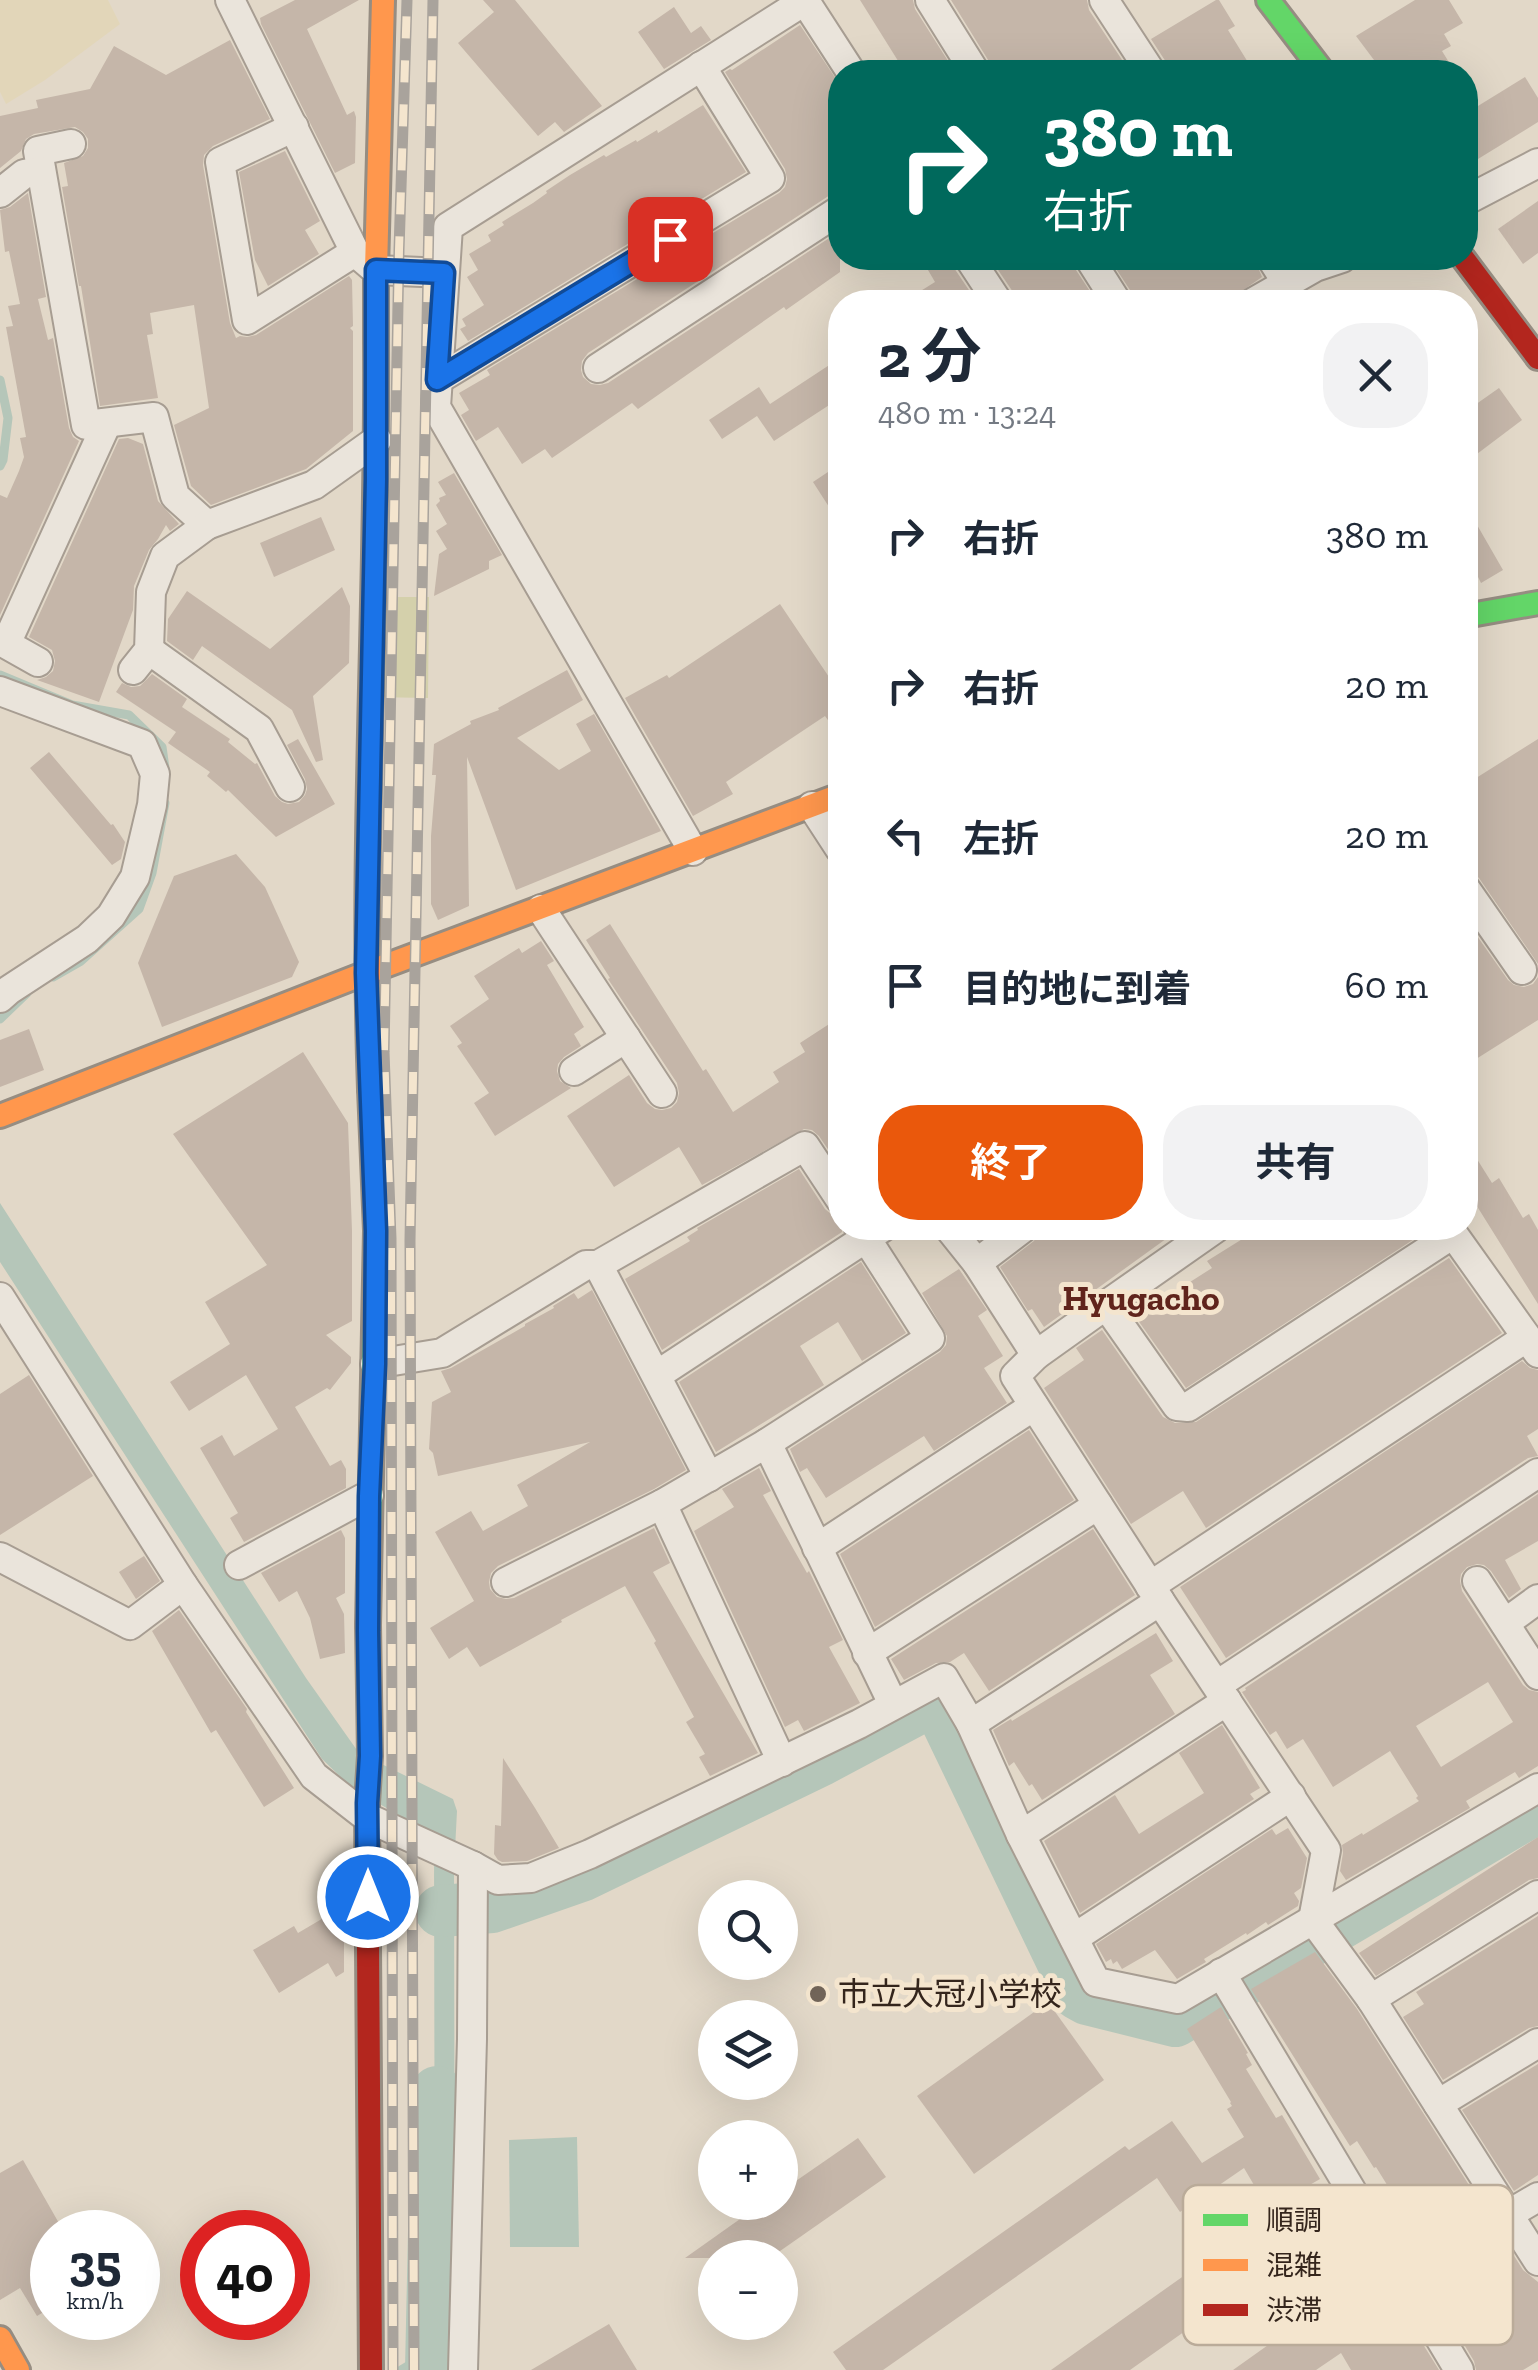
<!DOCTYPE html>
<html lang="ja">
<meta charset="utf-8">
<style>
body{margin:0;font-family:"Zilla Slab","Noto Sans JP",serif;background:#f2f2f3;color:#1f2937;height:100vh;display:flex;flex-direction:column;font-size:38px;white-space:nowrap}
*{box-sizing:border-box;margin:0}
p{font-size:32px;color:#747a83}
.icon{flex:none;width:55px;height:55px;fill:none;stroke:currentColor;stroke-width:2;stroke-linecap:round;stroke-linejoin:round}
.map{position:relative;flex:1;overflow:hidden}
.drawer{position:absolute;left:828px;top:290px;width:650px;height:950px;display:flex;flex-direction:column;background:#fff;border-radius:40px;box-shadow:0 10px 40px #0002}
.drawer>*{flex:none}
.banner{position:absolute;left:828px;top:60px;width:650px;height:210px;border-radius:40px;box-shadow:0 10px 40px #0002;background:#00695c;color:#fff;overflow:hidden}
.fabs{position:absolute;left:698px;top:1880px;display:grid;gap:20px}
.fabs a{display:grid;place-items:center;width:100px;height:100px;border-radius:50%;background:#fff;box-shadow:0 10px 40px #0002;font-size:50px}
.speed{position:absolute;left:30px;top:2210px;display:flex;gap:20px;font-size:50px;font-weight:700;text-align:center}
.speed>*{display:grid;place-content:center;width:130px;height:130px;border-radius:50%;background:#fff;box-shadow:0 10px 40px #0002;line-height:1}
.speed small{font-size:25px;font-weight:400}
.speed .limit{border:15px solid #d22;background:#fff;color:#111}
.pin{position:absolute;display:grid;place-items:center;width:85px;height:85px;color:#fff;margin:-42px;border-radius:20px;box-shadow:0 5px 15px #0006}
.me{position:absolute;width:110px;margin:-55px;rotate:0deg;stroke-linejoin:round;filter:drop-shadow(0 0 8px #0008)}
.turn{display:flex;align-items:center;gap:35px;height:210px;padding:0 50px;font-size:45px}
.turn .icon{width:130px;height:130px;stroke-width:2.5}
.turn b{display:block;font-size:70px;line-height:85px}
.round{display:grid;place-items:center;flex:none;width:105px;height:105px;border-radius:40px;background:#f2f2f3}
.summary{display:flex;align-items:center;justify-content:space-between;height:170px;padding:0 50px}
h1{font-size:60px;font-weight:700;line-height:75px}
.cta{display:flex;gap:20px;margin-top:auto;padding:20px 50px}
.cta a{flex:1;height:115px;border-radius:40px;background:#ea580c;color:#fff;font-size:40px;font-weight:700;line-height:115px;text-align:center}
.cta a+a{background:#f2f2f3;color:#1f2937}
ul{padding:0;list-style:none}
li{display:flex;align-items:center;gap:30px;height:150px;padding:0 50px}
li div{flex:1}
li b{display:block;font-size:38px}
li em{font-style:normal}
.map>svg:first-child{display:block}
</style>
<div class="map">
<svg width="1538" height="2370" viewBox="0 0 1538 2370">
<rect width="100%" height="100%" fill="#e2d8c8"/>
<polygon fill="#e2d6b9" points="0,0 108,0 120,24 45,80 6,104 0,92"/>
<polygon fill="#d4d0ab" points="374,597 429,597 428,698 373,697"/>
<g fill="#b5c6b9">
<polygon points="0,1203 306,1678 359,1753 453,1799 457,1811 454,1869 455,2370 435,2370 434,1835 362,1794 348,1784 322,1759 0,1262"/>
<polygon points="577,2137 579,2247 510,2247 509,2140"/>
</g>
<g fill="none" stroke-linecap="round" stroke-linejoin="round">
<g stroke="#b5c6b9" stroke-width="9">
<polyline points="0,380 8,418 3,460 0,466"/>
<polyline points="0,675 72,705 129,715 162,747 165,768"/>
<polyline points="53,977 81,961 139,909 152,873 165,803"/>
<polyline points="0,1019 27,993"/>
<polyline points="401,2370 431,2352"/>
</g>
<g stroke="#b5c6b9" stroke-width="52">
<polyline points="441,1911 492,1907 581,1876 821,1760 928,1703 940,1707 1078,1994 1087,1999 1175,2021 1538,1807"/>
<polyline points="431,2370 437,2092"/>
</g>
</g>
<g fill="#c5b6a9" fill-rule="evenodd">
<polygon points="295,0 359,0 307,29 347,115 354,111 356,117 355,163 335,173 261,24 260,18"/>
<polygon points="483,0 515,0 602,106 564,132 555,122 538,136 458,43 494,12"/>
<polygon points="860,0 913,0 915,9 955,72 905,72"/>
<polygon points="951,0 1087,0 1089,10 1130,72 992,72 990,63"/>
<polygon points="1216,0 1219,0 1235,26 1228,30 1254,72 1168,72 1166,62 1151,39"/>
<polygon points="1415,0 1449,0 1463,23 1444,34 1451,46 1442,51 1455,72 1383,72 1356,36"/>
<polygon points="674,7 691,33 701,26 711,40 664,69 638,32"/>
<polygon points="800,25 840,85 840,193 830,195 588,353 582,361 581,370 583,377 591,384 600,385 608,383 840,231 840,272 786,310 784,307 638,409 632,403 552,458 545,449 522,464 498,427 476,441 461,415 469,410 459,393 490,375 487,370 779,193 785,187 787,179 785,169 725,72 730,69 732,70"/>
<polygon points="230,40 270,119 213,146 204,155 203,165 230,323 236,338 240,336 247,337 256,335 349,276 352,280 353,326 350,328 353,331 353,431 306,469 211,505 191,486 174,425 209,408 194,305 150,313 153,334 147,335 158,398 100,406 81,286 79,286 62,187 68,186 64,163 83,156 88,148 88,139 83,132 75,127 34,134 26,139 21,151 0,168 0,116 38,108 36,100 90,89 114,46 166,75"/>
<polygon points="1525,77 1538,98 1538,122 1465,167 1465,114"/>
<polygon points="694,91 746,172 468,341 460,329 466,326 462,319 484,305 467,277 478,270 469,254 491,241 488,235 504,225 502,222 533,203 547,193 546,191 570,175 604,155 606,157 636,140 637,142 657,130 658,133 703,105"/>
<polygon points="285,151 320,221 305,230 319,254 268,286 255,260 239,172"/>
<polygon points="28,193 46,297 38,299 48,340 53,338 69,428 73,437 79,441 0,615 0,495 7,498 19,471 24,457 20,438 26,437 6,327 13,326 8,306 20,304 9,251 5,252 0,210 10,207"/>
<polygon points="1538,201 1538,253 1523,264 1498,229"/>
<polygon points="921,258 952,258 954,268 977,302 903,302 935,282"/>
<polygon points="990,258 1072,258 1074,267 1097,302 1015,302 1013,292"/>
<polygon points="1109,258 1254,258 1262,277 1226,302 1134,302 1132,293"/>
<polygon points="840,358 840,398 774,441 757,416 722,439 709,420 759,387 770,404"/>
<polygon points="1499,388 1522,420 1465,463 1465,412"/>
<polygon points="128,438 143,444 158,501 179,524 170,531 166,525 158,539 149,550 134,586 133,610 99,702 37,680 46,677 53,671 55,661 52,650 29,637 119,439"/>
<polygon points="840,464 840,524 813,482"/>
<polygon points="454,473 502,555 489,561 489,569 434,596 439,554 447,549 436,531 447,524 436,505 440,501 439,498 446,495 438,482"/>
<polygon points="1465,504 1503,570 1481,583 1477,575 1465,582"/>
<polygon points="321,517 335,550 274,577 260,543"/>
<polygon points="342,587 350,606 349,663 313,696 323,760 316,762 292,710 202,646 193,660 167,641 168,619 187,591 270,649"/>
<polygon points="780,604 829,677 840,669 840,737 825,716 726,782 733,794 693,816 625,698 667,675 669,678"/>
<polygon points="567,670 583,700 517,738 559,770 591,751 576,724 594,714 661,831 516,890 467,757 469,906 438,920 431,904 431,836 436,775 432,775 434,744 471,724 470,721 499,710 498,708"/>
<polygon points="152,674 187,699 182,707 230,739 228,742 255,764 257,763 275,796 282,802 288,804 299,802 305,795 307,789 305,779 287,745 298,739 335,804 276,837 228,790 226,792 207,776 210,772 168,743 176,732 116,692 122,683 131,687 140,686"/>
<polygon points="1538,739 1538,964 1479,878 1473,873 1465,871 1465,785"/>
<polygon points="49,752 111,825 113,824 125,842 121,859 112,865 30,768"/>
<polygon points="236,854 265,887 299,962 292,977 162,1027 138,963 174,876"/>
<polygon points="1465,919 1508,980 1514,985 1524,987 1533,984 1538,977 1538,1020 1465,1066"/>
<polygon points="610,924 703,1071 706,1069 733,1112 779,1082 773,1072 805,1052 800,1043 840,1017 840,1167 819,1136 812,1130 804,1129 702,1185 679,1147 614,1187 567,1116 629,1075 647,1103 655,1109 662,1110 671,1108 677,1102 679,1093 677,1083 608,979 610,978 586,940"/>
<polygon points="541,941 554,961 547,965 584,1027 574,1034 581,1046 564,1057 558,1064 557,1071 560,1081 571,1088 495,1136 474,1103 489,1093 457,1046 462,1043 450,1026 489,999 474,976 519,948 522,953"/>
<polygon points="29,1029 44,1070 0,1087 0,1040"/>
<polygon points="303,1052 348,1123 352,1231 352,1321 326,1335 351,1357 351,1363 330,1390 327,1388 295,1407 330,1466 341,1460 346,1469 346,1488 244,1542 230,1518 238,1513 200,1448 222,1435 234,1456 278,1429 246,1375 189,1411 170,1382 230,1344 205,1302 267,1265 173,1134"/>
<polygon points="1465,1140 1492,1183 1499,1178 1523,1218 1529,1214 1538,1230 1538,1304 1465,1187"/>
<polygon points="799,1169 825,1209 831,1214 840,1216 842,1232 662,1350 625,1279 690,1241 687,1237 698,1230 697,1228"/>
<polygon points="1040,1228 1045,1228 1052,1237 1065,1228 1181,1228 1044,1327 1032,1309 1028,1311 1000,1267 1034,1241"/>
<polygon points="1260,1228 1431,1228 1186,1388 1130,1309 1149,1296 1154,1305 1212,1268 1207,1261"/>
<polygon points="1449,1258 1502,1333 1206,1528 1183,1491 1131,1524 1044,1388 1084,1360 1076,1348 1102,1330 1163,1417 1175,1423 1196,1422"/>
<polygon points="861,1262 906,1333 862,1361 838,1322 800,1346 824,1385 716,1452 679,1382"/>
<polygon points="959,1269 987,1310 978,1316 1003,1356 984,1368 1007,1403 934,1451 924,1436 826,1498 807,1468 800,1472 790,1449 940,1352 946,1345 947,1336 922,1293"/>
<polygon points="592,1290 686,1470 654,1489 498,1566 491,1573 489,1582 490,1589 497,1597 506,1599 514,1598 654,1528 670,1563 653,1572 758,1753 710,1776 699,1757 705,1754 686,1722 694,1717 654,1643 656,1641 625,1586 561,1620 562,1622 480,1667 467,1647 449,1659 430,1628 474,1601 435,1532 471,1511 483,1531 528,1506 517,1485 590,1442 438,1476 433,1453 429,1449 432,1402 451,1392 441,1371 451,1368 525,1326 525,1324 554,1308 553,1306 574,1293 578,1299"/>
<polygon points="1522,1361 1530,1368 1538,1370 1538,1429 1527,1436 1538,1456 1528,1458 1226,1658 1180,1587"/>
<polygon points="29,1375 93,1476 0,1535 0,1394"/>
<polygon points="1029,1430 1074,1500 875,1627 840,1554"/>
<polygon points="759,1468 771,1491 763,1495 807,1573 809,1571 843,1640 829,1647 860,1703 804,1731 798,1720 785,1727 694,1531 734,1507 722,1489"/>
<path d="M1538 1494V1541L1505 1560 1521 1589 1509 1598 1491 1571 1484 1565 1477 1564 1467 1567 1461 1574 1460 1581 1462 1591 1523 1685 1529 1690 1538 1692V1766L1519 1778 1515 1772 1466 1801 1470 1808 1346 1880 1340 1871 1343 1853 1342 1845 1362 1833 1363 1835 1419 1801 1416 1798 1418 1796 1390 1751 1333 1787 1303 1739 1287 1749 1276 1731 1270 1735 1242 1692 1246 1690 1245 1688ZM1488 1682 1513 1722 1441 1767 1416 1726Z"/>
<polygon points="1093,1529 1135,1595 989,1691 964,1653 950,1662 936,1663 904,1680 891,1659"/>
<polygon points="341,1530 345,1538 345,1593 336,1598 344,1614 345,1653 320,1659 310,1618 297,1591 279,1602 261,1573"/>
<polygon points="144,1556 160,1581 136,1599 119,1572"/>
<polygon points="179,1610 247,1709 246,1712 294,1788 264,1807 216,1730 211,1733 152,1631"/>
<polygon points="1156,1633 1173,1661 1150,1675 1175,1714 1042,1800 1032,1784 1029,1786 1014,1762 1009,1766 993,1730 1011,1719 1012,1721"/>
<polygon points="1222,1725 1260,1788 1250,1794 1254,1799 1080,1913 1044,1841 1115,1795 1139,1834 1204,1793 1179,1753"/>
<polygon points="503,1758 535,1808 559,1848 527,1861 502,1862 498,1860 494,1854 495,1825 501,1826"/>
<polygon points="1288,1828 1307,1858 1301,1888 1294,1893 1299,1901 1298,1906 1268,1925 1266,1922 1247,1935 1246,1933 1204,1959 1206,1962 1177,1979 1155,1950 1122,1969 1117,1961 1113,1964 1111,1959 1106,1962 1096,1944 1272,1829 1276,1835"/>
<polygon points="1538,1837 1538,1878 1529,1880 1376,1976 1359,1953"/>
<polygon points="337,1910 344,1923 344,1972 336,1977 328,1963 279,1993 253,1950 294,1926 298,1933"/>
<polygon points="1538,1916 1538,2026 1529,2028 1443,2080 1403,2017 1424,2004 1416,1992"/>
<polygon points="1315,1952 1357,2009 1523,2270 1538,2282 1538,2361 1523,2370 1476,2370 1474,2361 1428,2284 1441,2276 1439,2273 1441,2271 1431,2252 1391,2187 1389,2188 1376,2167 1374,2168 1357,2141 1350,2146 1251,1989"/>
<polygon points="1048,2002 1104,2080 974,2174 917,2096"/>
<polygon points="1221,2007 1248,2053 1246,2054 1252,2065 1246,2069 1276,2118 1282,2115 1320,2179 1301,2190 1329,2237 1336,2232 1357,2267 1365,2262 1371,2272 1376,2269 1439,2370 1351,2370 1341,2353 1316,2370 1233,2370 1319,2309 1290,2257 1130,2370 1051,2370 1271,2214 1244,2168 1180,2212 1157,2178 883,2370 846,2370 833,2352 1125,2146 1129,2150 1172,2121 1202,2163 1244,2137 1227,2109 1232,2106 1230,2103 1231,2102 1187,2029"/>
<polygon points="1538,2064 1538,2175 1514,2191 1462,2110"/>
<polygon points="858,2138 886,2177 770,2258 685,2258 764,2202 780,2202 780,2192"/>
<polygon points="23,2160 64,2232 52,2232 52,2307 37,2316 20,2288 0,2300 0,2173"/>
<polygon points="609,2324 637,2370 531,2370"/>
</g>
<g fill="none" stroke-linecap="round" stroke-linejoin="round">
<g stroke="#a79d92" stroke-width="32">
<g id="street">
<polyline points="230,0 355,252 376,270 444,273"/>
<polyline points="930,0 975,72"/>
<polyline points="1104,0 1151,72"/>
<polyline points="805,1 851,72"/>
<polyline points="294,127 220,162 247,320 355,252"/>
<polyline points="71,144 38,151 86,425 154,417 175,496 207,525 314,485 377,440"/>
<polyline points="0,193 24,174 41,171"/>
<polyline points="1465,201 1538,163"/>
<polyline points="969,258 998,302"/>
<polyline points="1089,258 1117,302"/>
<polyline points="1271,258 1287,283"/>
<polyline points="1254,302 1315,267 1342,258"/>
<polyline points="598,368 840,210"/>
<polyline points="437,380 770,178 701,66"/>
<polyline points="149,650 259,729 290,787"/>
<polyline points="38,662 6,644 107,423"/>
<polyline points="133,670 149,650 151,592 165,556 207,525"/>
<polyline points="0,691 142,744 155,774 152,805 135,877 111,916 87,939 9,990 0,998"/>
<polyline points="812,806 840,849"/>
<polyline points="693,851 436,407 448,227 806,0"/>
<polyline points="1465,888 1522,970"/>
<polyline points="541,909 662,1093"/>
<polyline points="574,1071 626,1038"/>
<polyline points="882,1228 866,1238 930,1338 767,1443 893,1704"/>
<polyline points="949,1228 977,1263 1036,1355 1015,1376 1160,1601 1326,1850 1313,1920 1371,1999 1538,2261"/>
<polyline points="1449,1228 1538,1353"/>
<polyline points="977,1263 1023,1228"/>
<polyline points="0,1297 183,1585 314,1776 368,1818 473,1866 498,1880 531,1878 590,1854 859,1724 944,1678 971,1724 1021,1835 1096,1982 1178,1999 1538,1788"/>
<polyline points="1106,1305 1216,1228"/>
<polyline points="1036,1355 1106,1305 1177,1406 1188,1407 1453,1234"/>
<polyline points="375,1364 442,1353 586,1265 598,1265"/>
<polyline points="657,1375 866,1238 859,1228"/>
<polyline points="767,1443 662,1504 782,1762"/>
<polyline points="709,1477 598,1265 805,1146 840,1199"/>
<polyline points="817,1548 1034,1406"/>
<polyline points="0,1557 130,1625 183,1585"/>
<polyline points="239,1565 369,1495"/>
<polyline points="1477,1581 1538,1675"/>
<polyline points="506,1582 662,1504"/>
<polyline points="1150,1586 1526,1338"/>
<polyline points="1505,1623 1538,1599"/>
<polyline points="867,1653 1098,1505"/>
<polyline points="1217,1685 1538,1473"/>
<polyline points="971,1724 1160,1601"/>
<polyline points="1021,1835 1227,1701"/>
<polyline points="1074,1938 1291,1796"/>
<polyline points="1221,1973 1459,2370"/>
<polyline points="1371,1999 1538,1895"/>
<polyline points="1438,2104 1538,2043"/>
<polyline points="1509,2214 1538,2197"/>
<polyline points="463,2370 472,2039 473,1866"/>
</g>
</g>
<g stroke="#968d82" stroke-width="28">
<g id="fast">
<polyline points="1268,0 1323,72"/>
<polyline points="1465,616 1538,603"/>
<polyline points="368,1625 376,1231 370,1089"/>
</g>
</g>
<g stroke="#968d82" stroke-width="28">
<g id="slow">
<polyline points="376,340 376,270 383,0"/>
<polyline points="0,1116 366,973 840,795"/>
<polyline points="0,2338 18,2370"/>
</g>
</g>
<g stroke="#968d82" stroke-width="28">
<g id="jam">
<polyline points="1463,258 1538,358"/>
<path d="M370 1089C361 840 378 590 376 340"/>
<polyline points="368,1625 370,1756 367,1803 371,2370"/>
</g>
</g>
<use href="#street" stroke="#eae4db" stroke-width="28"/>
<use href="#fast" stroke="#63d668" stroke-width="22"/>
<use href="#slow" stroke="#ff974d" stroke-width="22"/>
<use href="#jam" stroke="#b3261e" stroke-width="22"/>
<g stroke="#a9a39c" stroke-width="11">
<g id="rail">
<polyline points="393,2370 391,1239 384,1052 399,250 407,0"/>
<polyline points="414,2370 410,1240 433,0"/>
</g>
</g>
<use href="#rail" stroke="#f4e5ce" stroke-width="8" stroke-dasharray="22" stroke-linecap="butt"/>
</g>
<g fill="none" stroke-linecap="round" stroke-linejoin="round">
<g stroke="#114b97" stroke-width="25">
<polyline id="route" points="368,1897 367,1803 370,1756 368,1631 369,1496 375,1364 376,1231 366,973 376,479 376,270 444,273 437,380 670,239"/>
</g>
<use href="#route" stroke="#1a73e8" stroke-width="18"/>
</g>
<circle fill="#716458" stroke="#f4e5ce" stroke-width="4" cx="818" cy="1994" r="10"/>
<g text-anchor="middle" stroke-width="10" stroke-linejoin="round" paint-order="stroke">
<g font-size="32" fill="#34251c" stroke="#f4e5ce" text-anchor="start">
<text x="838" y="2005">市立大冠小学校</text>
</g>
<g font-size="35" font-weight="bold" fill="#60241c" stroke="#f4e5ce">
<text x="1141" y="1310">Hyugacho</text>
</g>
</g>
<rect x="1183" y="2185" width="330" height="160" rx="15" fill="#f4e5ce" stroke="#baab99" stroke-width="2.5"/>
<rect x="1203" y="2214" width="45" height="12" fill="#63d668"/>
<rect x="1203" y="2259" width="45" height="12" fill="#ff974d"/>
<rect x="1203" y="2304" width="45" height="12" fill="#b3261e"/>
<g font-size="28" fill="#34251c">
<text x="1266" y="2230">順調</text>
<text x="1266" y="2275">混雑</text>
<text x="1266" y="2320">渋滞</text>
</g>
</svg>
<div class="fabs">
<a><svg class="icon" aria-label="search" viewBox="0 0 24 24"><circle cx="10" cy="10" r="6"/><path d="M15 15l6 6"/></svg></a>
<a><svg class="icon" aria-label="layers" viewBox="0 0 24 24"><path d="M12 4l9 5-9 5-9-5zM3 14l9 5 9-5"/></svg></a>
<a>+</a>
<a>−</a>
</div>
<div class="speed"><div>35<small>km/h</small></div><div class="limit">40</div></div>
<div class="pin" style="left:670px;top:239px;background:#d93025"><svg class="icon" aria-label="arrive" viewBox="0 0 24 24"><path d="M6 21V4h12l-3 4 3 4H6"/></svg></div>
<svg class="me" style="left:368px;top:1897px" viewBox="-20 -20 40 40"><circle r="17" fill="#1a73e8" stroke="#fff" stroke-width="3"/><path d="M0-11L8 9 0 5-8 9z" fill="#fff"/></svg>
<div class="banner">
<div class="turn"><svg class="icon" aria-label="right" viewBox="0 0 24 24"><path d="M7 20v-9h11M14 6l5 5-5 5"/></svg><div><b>380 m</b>右折</div></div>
</div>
<section class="drawer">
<div class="summary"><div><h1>2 分</h1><p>480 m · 13:24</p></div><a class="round"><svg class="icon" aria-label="close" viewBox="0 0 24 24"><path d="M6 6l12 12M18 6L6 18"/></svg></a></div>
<ul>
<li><svg class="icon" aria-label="right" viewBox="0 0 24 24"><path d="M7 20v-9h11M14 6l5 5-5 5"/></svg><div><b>右折</b></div><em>380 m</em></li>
<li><svg class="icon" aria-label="right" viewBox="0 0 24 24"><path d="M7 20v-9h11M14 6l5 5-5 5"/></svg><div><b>右折</b></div><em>20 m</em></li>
<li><svg class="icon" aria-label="left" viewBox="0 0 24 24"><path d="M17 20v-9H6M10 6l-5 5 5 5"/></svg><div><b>左折</b></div><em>20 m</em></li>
<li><svg class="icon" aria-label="arrive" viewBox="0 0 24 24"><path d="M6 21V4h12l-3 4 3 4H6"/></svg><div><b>目的地に到着</b></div><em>60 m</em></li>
</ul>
<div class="cta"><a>終了</a><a>共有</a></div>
</section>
</div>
